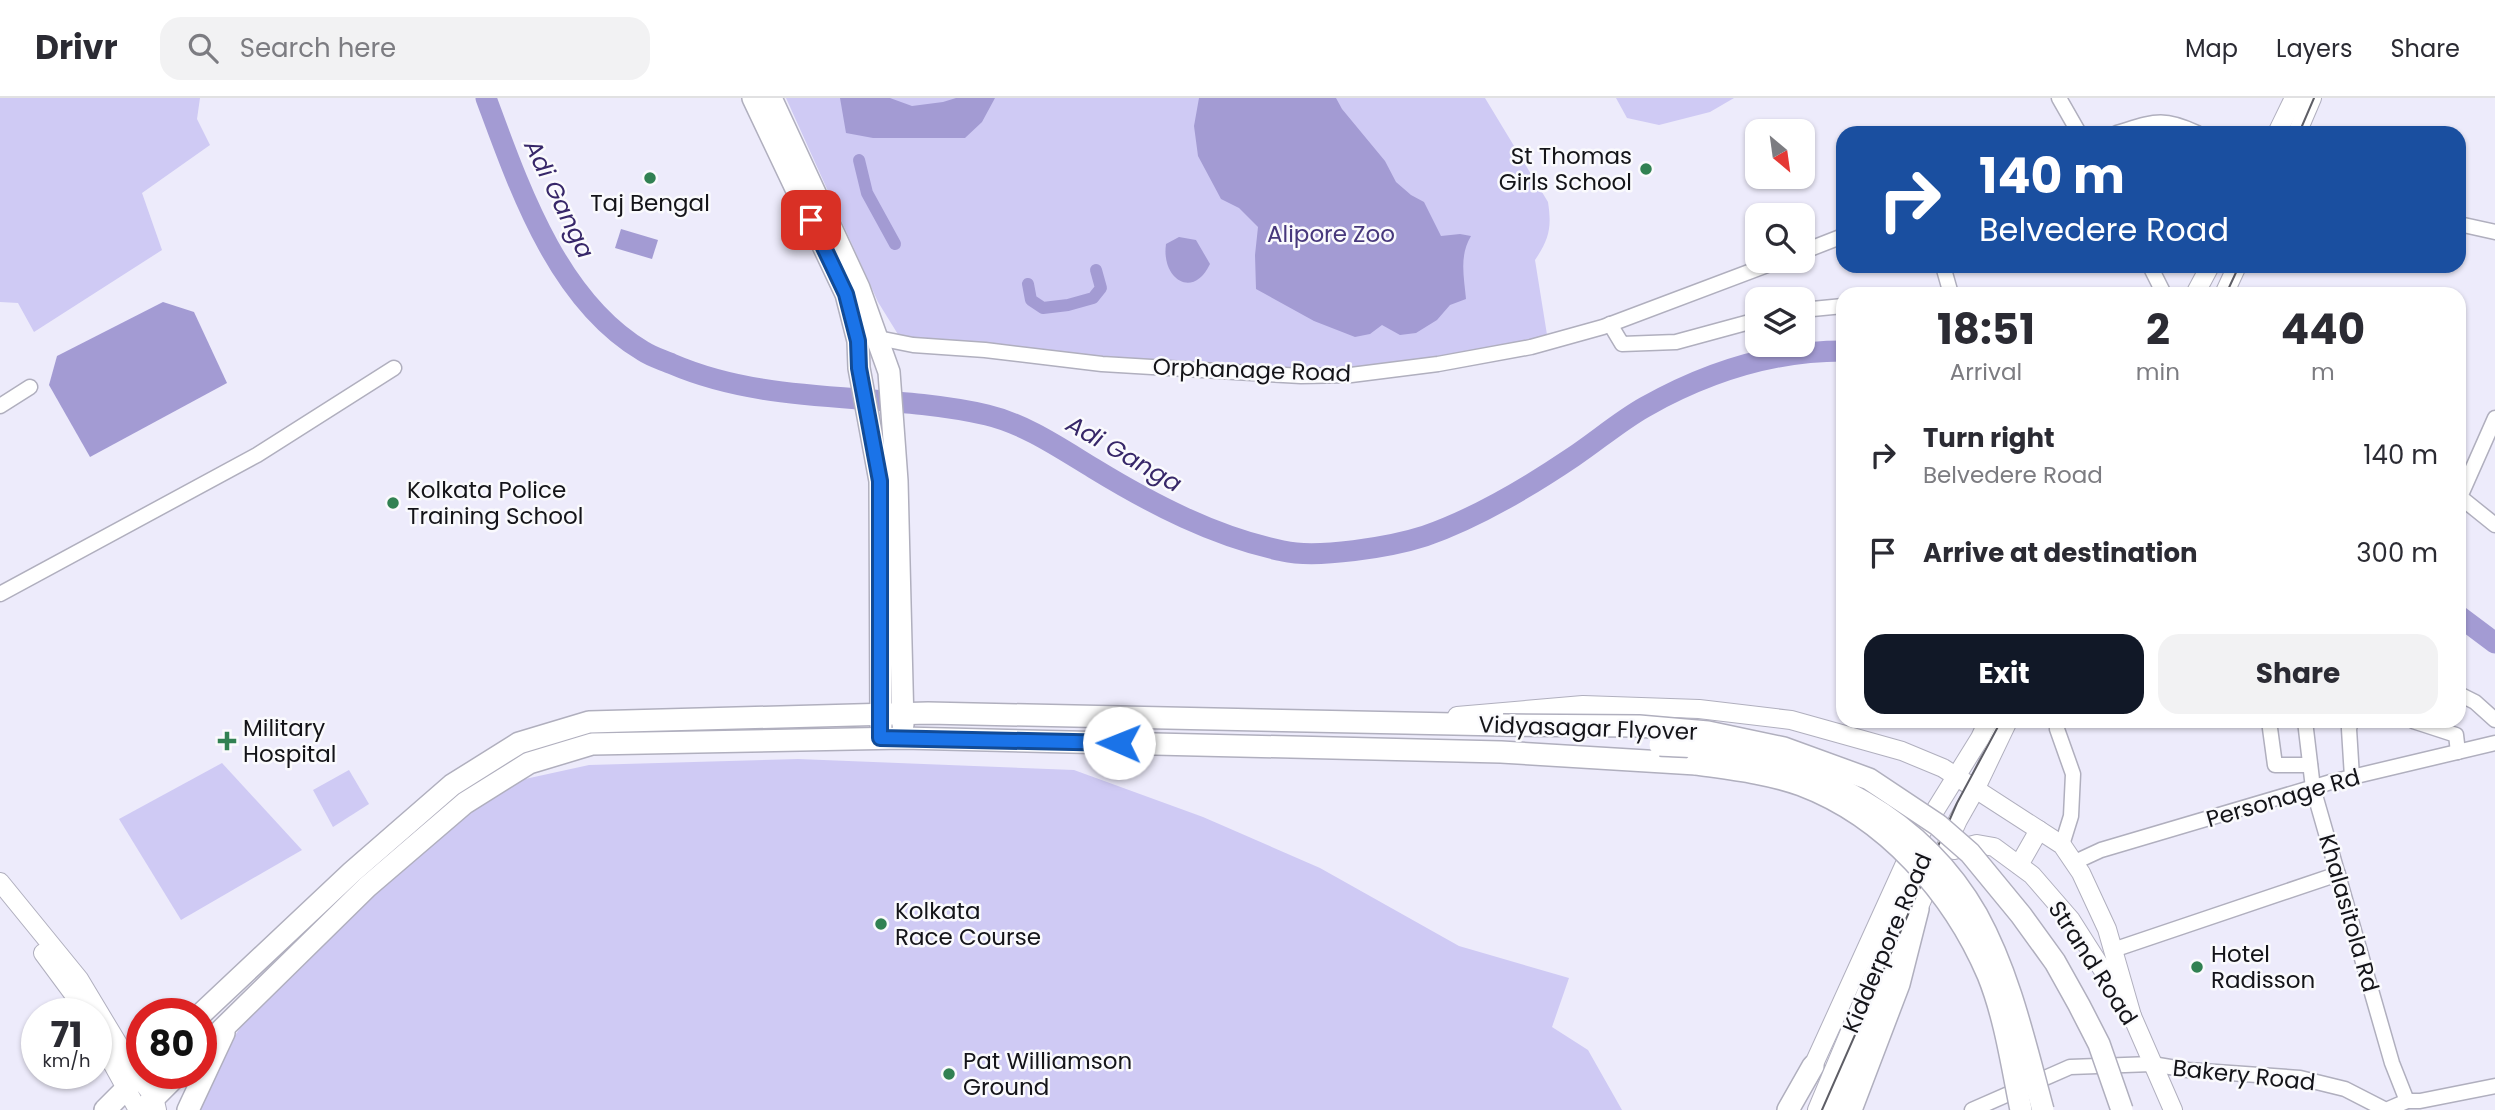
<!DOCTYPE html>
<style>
body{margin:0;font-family:Poppins,sans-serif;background:#f2f2f3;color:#2b2b33;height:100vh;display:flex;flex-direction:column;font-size:26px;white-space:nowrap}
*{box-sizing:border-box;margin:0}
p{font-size:23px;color:#7c7c81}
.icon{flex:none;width:38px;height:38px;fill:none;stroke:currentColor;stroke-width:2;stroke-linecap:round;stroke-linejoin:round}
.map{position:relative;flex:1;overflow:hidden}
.sheet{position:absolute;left:1836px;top:189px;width:630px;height:441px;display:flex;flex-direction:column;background:#fff;border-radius:21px;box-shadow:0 2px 5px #0004}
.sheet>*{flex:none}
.hud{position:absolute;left:1836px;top:28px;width:630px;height:147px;border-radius:21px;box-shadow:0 2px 5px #0004;background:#1a4fa0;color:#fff;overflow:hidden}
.needle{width:46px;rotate:151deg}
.tools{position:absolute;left:1745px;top:21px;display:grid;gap:14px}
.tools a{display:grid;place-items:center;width:70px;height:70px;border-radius:14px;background:#fff;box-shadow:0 2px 5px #0004;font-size:35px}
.speed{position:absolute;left:21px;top:900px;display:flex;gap:14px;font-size:35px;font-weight:700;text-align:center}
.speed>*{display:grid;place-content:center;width:91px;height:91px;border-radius:50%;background:#fff;box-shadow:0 2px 5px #0004;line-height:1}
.speed small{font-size:18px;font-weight:400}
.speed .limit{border:10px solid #d22;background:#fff;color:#111}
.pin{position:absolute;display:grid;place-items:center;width:60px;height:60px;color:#fff;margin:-30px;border-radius:14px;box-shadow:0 4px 10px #0006}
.me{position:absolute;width:77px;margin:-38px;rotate:271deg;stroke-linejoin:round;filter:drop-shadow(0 0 5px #0008)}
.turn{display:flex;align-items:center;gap:24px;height:147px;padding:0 28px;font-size:32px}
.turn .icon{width:91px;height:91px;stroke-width:2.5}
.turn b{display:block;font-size:49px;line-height:60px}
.eta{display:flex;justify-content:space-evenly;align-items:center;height:119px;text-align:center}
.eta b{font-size:42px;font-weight:700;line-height:49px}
.primary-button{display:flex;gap:14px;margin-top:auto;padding:14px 28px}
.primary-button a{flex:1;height:80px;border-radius:21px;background:#111827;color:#fff;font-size:28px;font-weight:700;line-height:80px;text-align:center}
.primary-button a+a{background:#f2f2f3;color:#2b2b33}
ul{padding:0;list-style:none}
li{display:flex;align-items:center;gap:21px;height:98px;padding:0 28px}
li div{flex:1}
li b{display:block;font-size:26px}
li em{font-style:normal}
header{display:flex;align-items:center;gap:42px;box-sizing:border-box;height:98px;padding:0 35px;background:#fff;border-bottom:2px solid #e1e1e2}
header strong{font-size:33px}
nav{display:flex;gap:38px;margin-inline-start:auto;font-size:24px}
.search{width:490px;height:63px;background:#f2f2f3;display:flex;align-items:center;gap:18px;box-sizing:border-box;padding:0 24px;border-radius:21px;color:#7c7c81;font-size:26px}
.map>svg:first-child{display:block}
</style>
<header>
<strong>Drivr</strong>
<div class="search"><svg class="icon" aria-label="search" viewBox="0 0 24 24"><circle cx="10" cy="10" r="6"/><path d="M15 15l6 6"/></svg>Search here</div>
<nav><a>Map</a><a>Layers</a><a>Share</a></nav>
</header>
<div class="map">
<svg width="2495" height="1012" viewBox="0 0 2495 1012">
<rect width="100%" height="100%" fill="#edebfb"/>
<g fill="#cfcaf4">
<polygon points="0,0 200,0 197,21 210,47 142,95 162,152 34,234 18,205 0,204"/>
<path d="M786 0H1485L1548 104C1552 130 1549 141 1535 162L1548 243 1352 274 1084 257 899 238 878 204Z"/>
<polygon points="1616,0 1734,0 1710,14 1659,27 1627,20"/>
<polygon points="798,661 1074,672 1203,719 1320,770 1459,848 1569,880 1552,929 1588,952 1622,1012 184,1012 249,917 367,803 470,715 525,681 589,667"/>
<polygon points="222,665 302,752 181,822 119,721"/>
<polygon points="349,672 369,706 333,729 313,692"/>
</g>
<g fill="#a39bd3">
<polygon points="840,0 890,0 912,8 943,4 956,0 995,0 982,24 965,40 873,40 846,35"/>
<path d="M1199 0H1336L1342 11 1385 63 1396 84 1411 97 1424 104 1441 138 1460 136 1471 138C1459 158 1464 178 1466 201L1450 207 1437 222 1416 235 1400 237 1382 227 1370 236 1355 239 1314 223 1256 191 1255 157 1258 129 1239 110 1221 101 1198 58 1194 28Z"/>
<polygon points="621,131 658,142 652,161 615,150"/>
<path d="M1179 139 1196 142 1210 166C1193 202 1161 181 1166 146Z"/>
<polygon points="163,204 194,214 227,285 90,359 49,287 57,258"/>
</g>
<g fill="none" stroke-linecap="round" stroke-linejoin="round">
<g stroke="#a39bd3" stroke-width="12">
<polyline points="859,62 867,95 895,146"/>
<polyline points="1028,186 1031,202 1043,210 1068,207 1093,200 1101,190 1096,172"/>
</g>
<g stroke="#a39bd3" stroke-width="21">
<path d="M486 0C519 89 557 202 643 253 652 259 663 262 672 266 772 309 882 293 987 317 1025 326 1060 350 1093 370 1152 406 1215 439 1283 453 1317 461 1391 449 1425 438 1474 421 1530 388 1573 359 1597 343 1620 323 1645 309 1707 274 1771 253 1843 253"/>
<polyline points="2459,518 2495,545"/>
</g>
<g stroke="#b0afbe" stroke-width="17">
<g id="minor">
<polyline points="2059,0 2079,35"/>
<path d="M2117 35C2153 24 2162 18 2197 35"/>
<polyline points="2459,126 2495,134"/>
<polyline points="1802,154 1843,138"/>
<polyline points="1943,168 1951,196"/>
<polyline points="2150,168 2164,196"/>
<polyline points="1802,212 1843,208"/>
<polyline points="1610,226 1622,246 1676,244 1757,222"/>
<polyline points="878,240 913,247 985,252 1102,266 1301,278 1351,277 1438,266 1531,249 1603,229 1778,163"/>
<polyline points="0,308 30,289"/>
<polyline points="2459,398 2495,427"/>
<polyline points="2460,399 2495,320"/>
<polyline points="0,496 257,357 394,270"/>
<polyline points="2459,596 2475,604 2495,622"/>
<polyline points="2057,623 2057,631 2073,676 2071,718 2062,747"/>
<polyline points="2269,623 2275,667 2310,667"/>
<polyline points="2305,623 2313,690 2392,965 2407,1003"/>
<polyline points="2351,623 2349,631 2352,679"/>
<polyline points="2413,623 2456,637 2458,654"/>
<polyline points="2075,764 2101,752 2331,684 2495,645"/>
<polyline points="2113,852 2338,776"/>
<polyline points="1972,1012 2070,969 2152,966 2188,972 2300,980 2345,991 2386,1012 2407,1003 2420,1003 2495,988"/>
</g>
</g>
<g stroke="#b0afbe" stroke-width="20">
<g id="major">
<polyline points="2277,35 2294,0"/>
<polyline points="2297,35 2312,0"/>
<polyline points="2195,196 2210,168"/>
<polyline points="2224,196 2237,168"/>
<polyline points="1457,618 1583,607 1699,611 1791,622 1902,653 1943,670 2062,747 2081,775 2107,831 2132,918"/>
<polyline points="1954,752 1977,746 1994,749 2032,777 2071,822 2132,918 2173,1012"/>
<polyline points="2019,767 2039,732"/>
<polyline points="0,784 79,881 138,979 154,999 157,1012"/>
<polyline points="1913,822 1958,722 1975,692 2008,623"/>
<polyline points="43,855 77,901 85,915"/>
<polyline points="96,936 138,1012"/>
<polyline points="1808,979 1913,748 1980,640 1988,623"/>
<polyline points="1817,1012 1923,760"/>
<polyline points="1832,1012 1902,848"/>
</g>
</g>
<g stroke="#b0afbe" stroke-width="24">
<g id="highway">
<polyline points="753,0 846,196 858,243 859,270 880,383 881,628"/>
<polyline points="771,0 859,190 889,274 897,383 903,627"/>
<polyline points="201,916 352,774 452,687 519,645 589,624 928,615 1503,627"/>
<polyline points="201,952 367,789 465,705 529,665 592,646 903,640 1501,654 1696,666"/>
<polyline points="105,1012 142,975"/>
<polyline points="142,1012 179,975"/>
<polyline points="188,1012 224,935"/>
<polyline points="1788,1012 1813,968"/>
<polyline points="1851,1012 1899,886 1918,811"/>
</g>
</g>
<use href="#minor" stroke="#fff" stroke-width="14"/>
<use href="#major" stroke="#fff" stroke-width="18"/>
<use href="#highway" stroke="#fff" stroke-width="21"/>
<g stroke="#5e5e66" stroke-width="2">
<polyline points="2299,35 2314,0"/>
<polyline points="2226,196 2239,168"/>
<polyline points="1822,1012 1957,705 2001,623"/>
</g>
<g stroke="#b0afbe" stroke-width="24" stroke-linecap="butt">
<g id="highway-bridge">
<polyline points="1503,627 1639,628 1708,634 1784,650 1869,681 1938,727 1970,755 2021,817 2055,864 2079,907 2099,946 2122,1012"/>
<path d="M1660 647C1677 648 1695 648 1713 651 1819 668 1922 720 1977 817 2010 877 2025 946 2043 1012"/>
<path d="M1696 666C1731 671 1768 675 1801 687 1886 719 1953 795 1988 877 2005 919 2012 968 2021 1012"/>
</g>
</g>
<use href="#highway-bridge" stroke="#fff" stroke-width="21"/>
</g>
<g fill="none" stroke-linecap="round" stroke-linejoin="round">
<g stroke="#114b97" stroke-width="18">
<polyline id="route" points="811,122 846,196 858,243 859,270 880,383 880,640 1119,645"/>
</g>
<use href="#route" stroke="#1a73e8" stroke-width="12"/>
</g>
<g fill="#318152" stroke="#fafafd" stroke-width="2.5">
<circle cx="1646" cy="71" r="7"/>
<circle cx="650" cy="80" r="7"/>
<circle cx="393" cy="405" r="7"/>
<path d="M223.5 632.5h7v7h7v7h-7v7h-7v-7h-7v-7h7z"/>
<circle cx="881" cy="826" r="7"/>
<circle cx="2197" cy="869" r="7"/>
<circle cx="949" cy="976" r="7"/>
</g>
<g text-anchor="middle" stroke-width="5" stroke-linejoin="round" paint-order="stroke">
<g font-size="23" fill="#141419" stroke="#fafafd" text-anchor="start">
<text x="1632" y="66" text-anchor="end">St Thomas<tspan x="1632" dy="26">Girls School</tspan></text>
<text x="650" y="113" text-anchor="middle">Taj Bengal</text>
<text x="407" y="400">Kolkata Police<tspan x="407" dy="26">Training School</tspan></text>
<text x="243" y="638">Military<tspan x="243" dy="26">Hospital</tspan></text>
<text x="895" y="821">Kolkata<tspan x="895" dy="26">Race Course</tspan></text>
<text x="2211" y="864">Hotel<tspan x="2211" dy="26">Radisson</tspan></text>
<text x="963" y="971">Pat Williamson<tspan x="963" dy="26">Ground</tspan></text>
</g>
<g font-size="23" fill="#47387c" stroke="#fafafd">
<text x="1331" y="144">Alipore Zoo</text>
</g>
<g font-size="23" fill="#141419" stroke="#fafafd">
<text transform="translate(1252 272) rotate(2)" y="8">Orphanage Road</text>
<text transform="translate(1588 630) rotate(2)" y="8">Vidyasagar Flyover</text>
<text transform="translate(2283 700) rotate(-16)" y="8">Personage Rd</text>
<text transform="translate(2349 815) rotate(74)" y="8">Khalasitola Rd</text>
<text transform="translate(1887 845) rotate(-67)" y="8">Kidderpore Road</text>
<text transform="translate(2093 865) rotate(57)" y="8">Strand Road</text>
<text transform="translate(2244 977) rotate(6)" y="8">Bakery Road</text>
</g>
<g font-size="24" font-style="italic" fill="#372769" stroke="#fafafd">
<text transform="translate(559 101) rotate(64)" y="8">Adi Ganga</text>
<text transform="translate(1124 356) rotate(30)" y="8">Adi Ganga</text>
</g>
</g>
</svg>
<div class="tools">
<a><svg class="needle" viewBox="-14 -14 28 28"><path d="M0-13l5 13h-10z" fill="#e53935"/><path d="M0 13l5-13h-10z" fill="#7c7c81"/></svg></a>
<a><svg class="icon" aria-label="search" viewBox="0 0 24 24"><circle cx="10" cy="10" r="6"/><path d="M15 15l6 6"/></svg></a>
<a><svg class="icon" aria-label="layers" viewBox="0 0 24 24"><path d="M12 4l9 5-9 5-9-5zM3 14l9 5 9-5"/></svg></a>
</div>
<div class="speed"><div>71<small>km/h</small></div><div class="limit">80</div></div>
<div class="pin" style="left:811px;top:122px;background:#d93025"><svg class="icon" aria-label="arrive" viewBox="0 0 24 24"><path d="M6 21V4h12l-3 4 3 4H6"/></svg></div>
<svg class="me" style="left:1119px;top:645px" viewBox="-20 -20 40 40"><circle r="19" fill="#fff"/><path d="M0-13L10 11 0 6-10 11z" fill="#1a73e8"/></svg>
<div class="hud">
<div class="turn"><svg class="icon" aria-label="right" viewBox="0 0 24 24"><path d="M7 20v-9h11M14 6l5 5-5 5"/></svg><div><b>140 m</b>Belvedere Road</div></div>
</div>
<section class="sheet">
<div class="eta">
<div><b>18:51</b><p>Arrival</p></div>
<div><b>2</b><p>min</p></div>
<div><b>440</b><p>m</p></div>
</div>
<ul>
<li><svg class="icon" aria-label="right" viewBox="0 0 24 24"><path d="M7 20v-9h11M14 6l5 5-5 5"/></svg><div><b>Turn right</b><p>Belvedere Road</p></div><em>140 m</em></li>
<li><svg class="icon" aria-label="arrive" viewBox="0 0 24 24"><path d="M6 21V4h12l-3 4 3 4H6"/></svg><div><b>Arrive at destination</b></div><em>300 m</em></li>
</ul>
<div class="primary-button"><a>Exit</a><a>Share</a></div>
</section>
</div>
